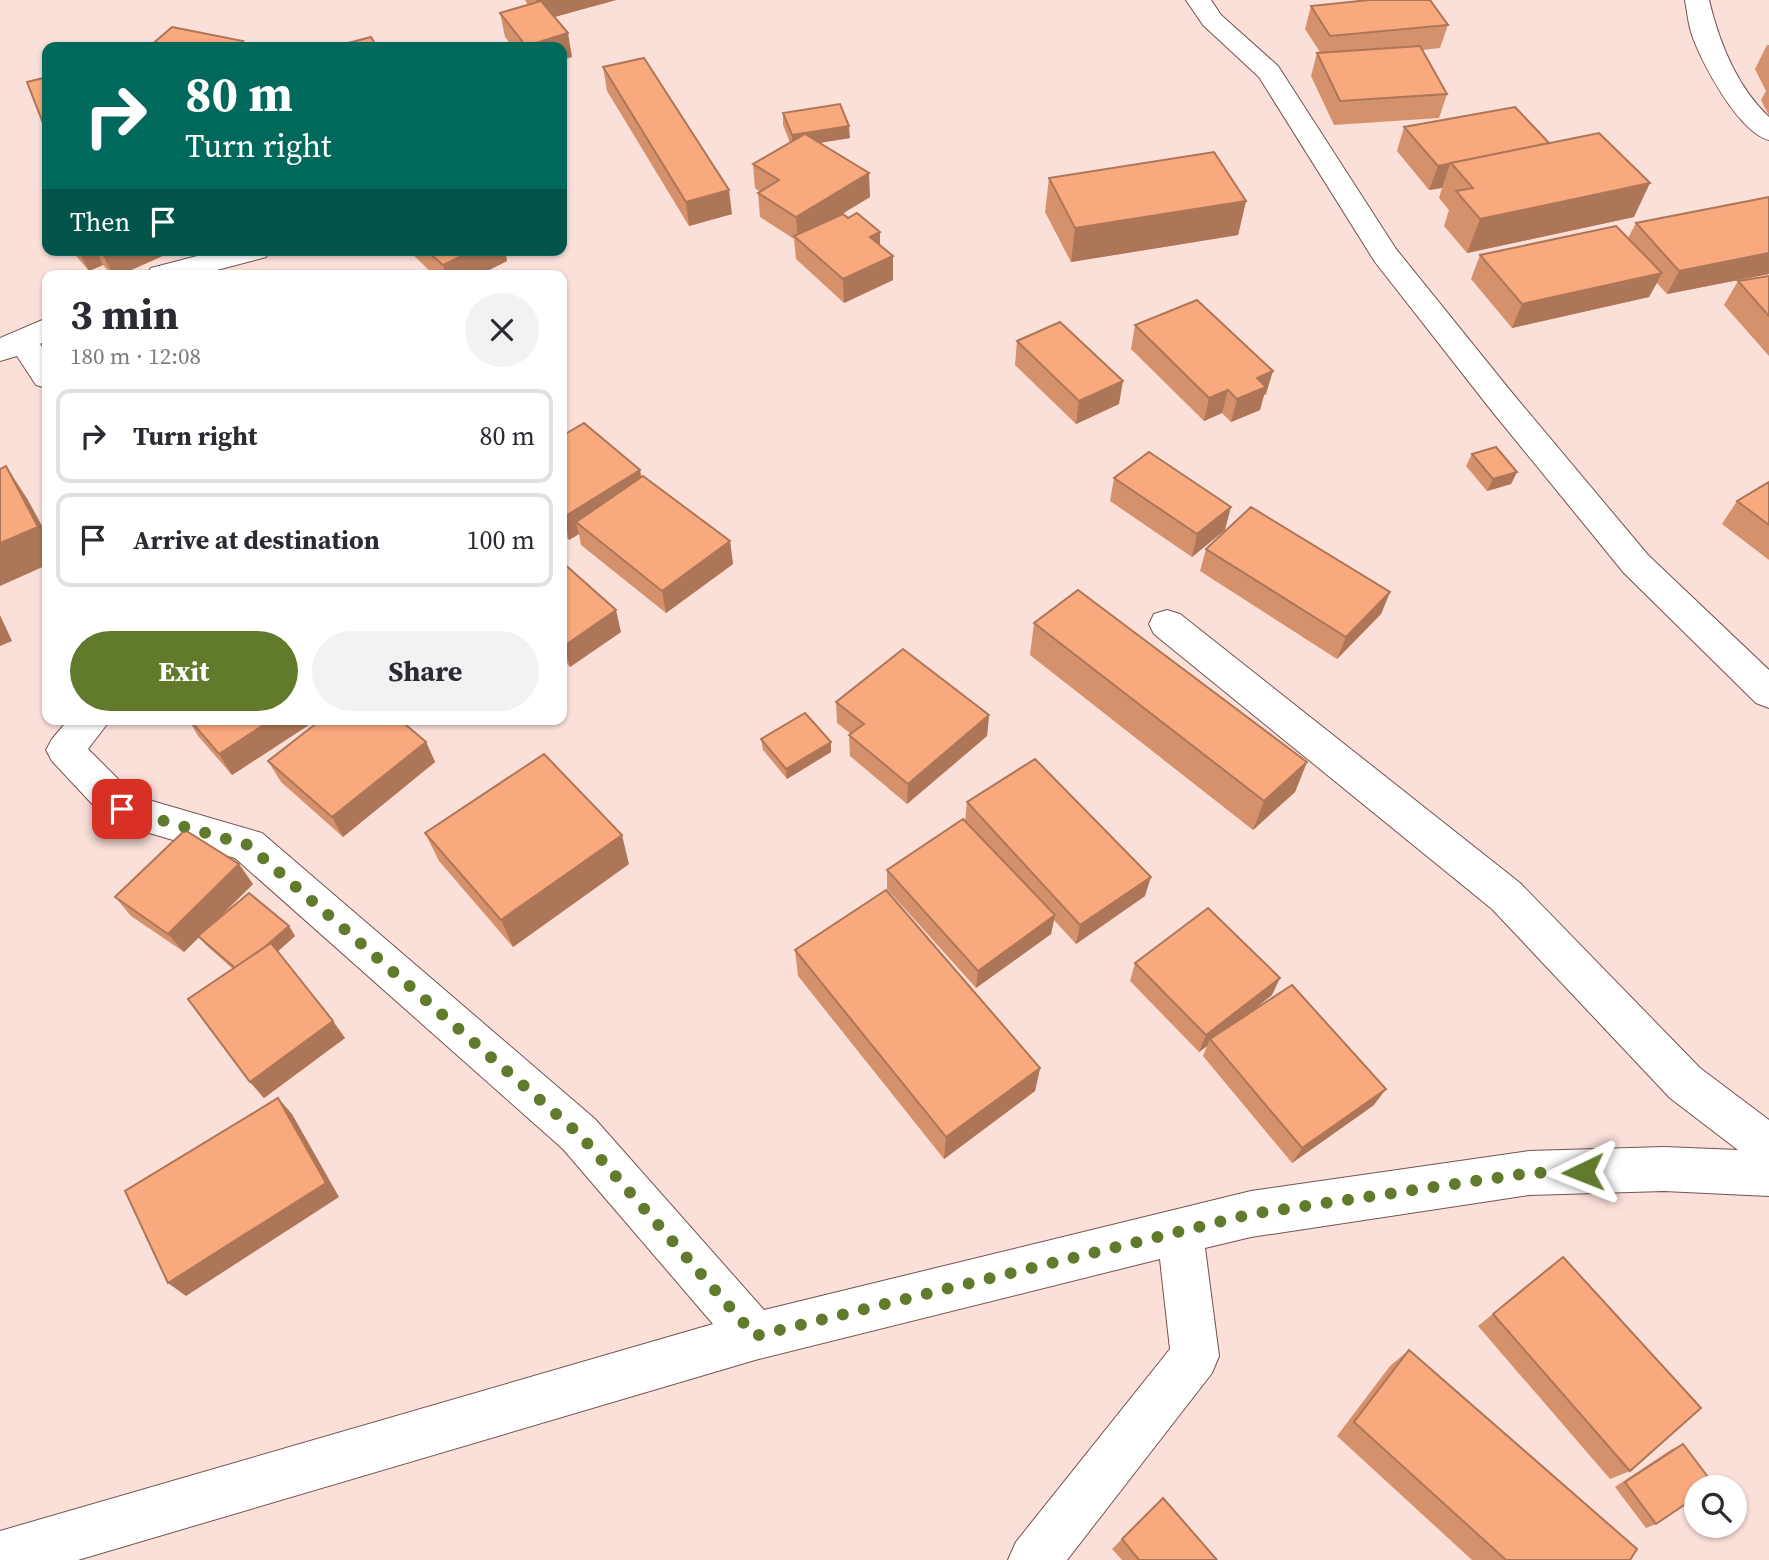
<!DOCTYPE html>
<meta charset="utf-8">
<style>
body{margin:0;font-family:"Source Serif 4",serif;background:#f2f2f3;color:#2b2b33;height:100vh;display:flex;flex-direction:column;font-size:26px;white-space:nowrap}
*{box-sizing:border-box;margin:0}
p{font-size:23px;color:#7c7c81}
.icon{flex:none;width:38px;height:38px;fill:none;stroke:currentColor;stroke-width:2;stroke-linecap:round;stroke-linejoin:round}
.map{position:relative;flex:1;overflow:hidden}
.drawer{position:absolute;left:42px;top:270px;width:525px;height:455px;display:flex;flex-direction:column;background:#fff;border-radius:14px;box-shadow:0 2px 5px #0004}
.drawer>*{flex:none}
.top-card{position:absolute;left:42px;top:42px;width:525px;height:214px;border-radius:14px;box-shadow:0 2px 5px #0004;background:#00695c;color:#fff;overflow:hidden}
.controls{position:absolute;left:1684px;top:1475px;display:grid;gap:14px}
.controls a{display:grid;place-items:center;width:63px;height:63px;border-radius:50%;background:#fff;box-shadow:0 2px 5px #0004;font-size:35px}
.pin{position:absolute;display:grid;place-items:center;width:60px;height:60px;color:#fff;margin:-30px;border-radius:14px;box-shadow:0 4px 10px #0006}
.me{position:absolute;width:77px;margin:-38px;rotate:268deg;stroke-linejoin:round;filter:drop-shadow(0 0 5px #0008)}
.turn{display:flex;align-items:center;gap:24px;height:147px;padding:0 28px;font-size:32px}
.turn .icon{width:91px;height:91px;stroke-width:2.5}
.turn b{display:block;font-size:49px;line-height:60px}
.then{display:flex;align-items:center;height:66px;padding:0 28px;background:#0003;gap:14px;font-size:26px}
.round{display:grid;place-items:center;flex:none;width:74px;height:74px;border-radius:37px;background:#f2f2f3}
.overview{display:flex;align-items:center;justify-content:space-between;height:119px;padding:0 28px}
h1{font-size:42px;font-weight:700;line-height:52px}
.cta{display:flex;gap:14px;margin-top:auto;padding:14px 28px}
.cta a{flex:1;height:80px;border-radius:42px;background:#617a2c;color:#fff;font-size:28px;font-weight:700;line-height:80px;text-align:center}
.cta a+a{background:#f2f2f3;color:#2b2b33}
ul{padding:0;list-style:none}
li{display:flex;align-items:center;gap:21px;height:94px;margin:0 14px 10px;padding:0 14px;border:4px solid #e1e1e2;border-radius:14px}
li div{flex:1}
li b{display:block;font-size:26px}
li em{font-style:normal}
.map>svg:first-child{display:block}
</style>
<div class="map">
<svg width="1769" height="1560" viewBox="0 0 1769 1560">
<rect width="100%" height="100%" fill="#fbdfd9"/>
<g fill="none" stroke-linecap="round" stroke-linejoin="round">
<g stroke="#72544e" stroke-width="2">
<g id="street">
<polygon points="1186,0 1211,0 1221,15 1278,66 1396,249 1513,394 1648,555 1769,670 1769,708 1756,703 1624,573 1491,410 1375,262 1259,77 1203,25"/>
<path d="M1685 0H1709C1719 42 1737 87 1769 117V140C1739 133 1700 61 1691 32 1688 22 1687 11 1685 0Z"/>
<polygon points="220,250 270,250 266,257 198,275 146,275 151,268"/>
<polygon points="47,318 47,340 40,344 47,354 47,388 36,385 17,356 0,361 0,338"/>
<polygon points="1167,610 1180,614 1520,883 1700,1068 1769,1120 1769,1196 1664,1191 1529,1195 1251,1237 1205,1248 1219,1356 1212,1373 1067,1560 1008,1560 1016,1542 1170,1349 1160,1259 755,1360 78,1560 0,1560 0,1531 713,1324 563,1149 235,858 108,821 52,761 46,750 52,739 69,719 111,719 88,749 135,796 262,833 595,1119 764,1310 1251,1191 1529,1151 1664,1147 1738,1150 1670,1098 1492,909 1154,634 1149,624 1154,614"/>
</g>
</g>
<use href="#street" fill="#fff" fill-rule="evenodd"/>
</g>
<g fill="#d5916c">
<polygon points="525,0 616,0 554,17 572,57 562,47 513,47 505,37 500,13 528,5"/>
<polygon points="1311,6 1448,25 1440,48 1422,50 1447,94 1439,118 1334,125 1311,76 1317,53 1320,52 1305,29"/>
<polygon points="1767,45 1769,45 1769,116 1761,100 1766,91 1755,69"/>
<polygon points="603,67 732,214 689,226 607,91"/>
<polygon points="783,113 850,138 820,143 870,197 840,215 893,256 893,280 844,303 796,259 794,239 760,217 758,193 760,192 755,188 753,164 790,143 783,125"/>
<polygon points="1404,127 1549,143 1634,217 1467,253 1444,226 1449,210 1439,198 1442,188 1429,190 1397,151"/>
<polygon points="1049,178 1246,201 1238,235 1071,262 1045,212"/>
<polygon points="1769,197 1769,274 1667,294 1657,283 1649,297 1512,328 1471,279 1480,255 1628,238 1636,223"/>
<polygon points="71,250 176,250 120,275 112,275 103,265 89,271"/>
<polygon points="408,250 505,250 507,261 479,275 434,275"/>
<polygon points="1769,276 1769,356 1724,305 1738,281"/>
<polygon points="1135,325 1266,394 1264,395 1260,410 1231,422 1222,413 1204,421 1131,349"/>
<polygon points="1017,341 1119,404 1076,424 1015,365"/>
<polygon points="562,436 640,470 641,478 730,541 733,564 666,613 581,545 579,534 569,540 562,533"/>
<polygon points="1472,454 1517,472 1511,484 1487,491 1466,466"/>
<polygon points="1114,478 1225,530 1192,557 1110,501"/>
<polygon points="1769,482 1769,560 1722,524 1737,501"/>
<polygon points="1206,549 1390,592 1381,614 1337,659 1200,571"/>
<polygon points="562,562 621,632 570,667 562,659"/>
<polygon points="1034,623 1307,762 1295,792 1253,830 1030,655"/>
<polygon points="836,702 989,715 987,736 907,804 850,756 849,735 851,734 837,723"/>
<polygon points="188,719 318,719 232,775 198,736"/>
<polygon points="761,739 831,742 831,752 787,779 763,750"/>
<polygon points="426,742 435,762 343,837 281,782 268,761"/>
<polygon points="967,802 1145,896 1076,944 1054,920 1051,934 976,988 887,889 887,870 965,821"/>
<polygon points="425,833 629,864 513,947 439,861"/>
<polygon points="253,884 213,924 289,926 295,936 278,951 345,1038 264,1098 250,1082 233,969 206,945 199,937 184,952 131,916 115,897"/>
<polygon points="795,950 1040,1068 1035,1091 944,1159 798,976"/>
<polygon points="1135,963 1272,995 1247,1015 1374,1105 1292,1163 1203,1056 1207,1046 1199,1052 1130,981"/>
<polygon points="1563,1257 1630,1471 1610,1479 1478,1326"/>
<polygon points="1409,1350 1630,1560 1472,1560 1337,1436 1390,1366"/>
<polygon points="1683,1444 1656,1524 1646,1528 1615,1487 1672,1449"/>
<polygon points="1163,1498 1217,1560 1122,1560 1112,1549"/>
</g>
<g fill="#ae7658">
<polygon points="536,0 616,0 540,21"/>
<polygon points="568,33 572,57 562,60 562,47 526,47 526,46"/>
<polygon points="243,41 246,47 237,47"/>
<polygon points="47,122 47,131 43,123"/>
<polygon points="849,126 850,138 792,147 792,135"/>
<polygon points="1450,164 1442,188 1429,190 1438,166"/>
<polygon points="869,173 870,197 799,240 798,239 796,217"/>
<polygon points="1650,183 1634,217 1467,253 1480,219"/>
<polygon points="729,190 732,214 689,226 686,202"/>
<polygon points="1246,201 1238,235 1071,262 1075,228"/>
<polygon points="880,232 880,256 870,237"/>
<polygon points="78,250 96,250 103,265 89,271"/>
<polygon points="110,250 176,250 120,275 113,275 102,253"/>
<polygon points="474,250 505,250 507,261 479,275 446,275 443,265"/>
<polygon points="1769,253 1769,274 1667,294 1679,271"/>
<polygon points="893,256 893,280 844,303 843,279"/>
<polygon points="1662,273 1649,297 1512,328 1522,304"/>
<polygon points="1273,371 1266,394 1264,395 1260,410 1231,422 1237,399 1257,378"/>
<polygon points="1123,381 1119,404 1076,424 1079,401"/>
<polygon points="1228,390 1222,413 1204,421 1209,398"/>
<polygon points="6,466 28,500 47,535 47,565 0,586 0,543"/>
<polygon points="640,470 644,493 576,522 579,534 569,540 564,517"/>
<polygon points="1517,472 1511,484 1487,491 1493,479"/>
<polygon points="1231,507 1225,530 1192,557 1197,534"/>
<polygon points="730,541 733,564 666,613 662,591"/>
<polygon points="1390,592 1381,614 1337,659 1346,637"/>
<polygon points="616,610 621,632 570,667 564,646"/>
<polygon points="0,615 12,641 0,646"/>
<polygon points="989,715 987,736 907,804 908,784"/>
<polygon points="273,719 318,719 232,775 219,754"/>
<polygon points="426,742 435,762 343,837 332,817"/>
<polygon points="831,742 831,752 787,779 786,769"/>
<polygon points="1307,762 1295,792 1253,830 1264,801"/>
<polygon points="622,835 629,864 513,947 501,920"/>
<polygon points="239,864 253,884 184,952 168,934"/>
<polygon points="1151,877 1145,896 1076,944 1080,925"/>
<polygon points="1055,915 1051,934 976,988 978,971"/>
<polygon points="289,926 295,936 246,980 239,971"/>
<polygon points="1280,978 1272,995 1212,1042 1210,1039 1207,1046 1199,1052 1206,1035"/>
<polygon points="333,1021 345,1038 264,1098 250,1082"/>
<polygon points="1040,1068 1035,1091 944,1159 946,1137"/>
<polygon points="1386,1089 1374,1105 1292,1163 1302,1148"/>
<polygon points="278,1098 292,1114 339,1197 186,1296 168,1283"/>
</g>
<g fill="#f8a97d" stroke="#ae7658" stroke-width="2">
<polygon points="1369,0 1430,0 1448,25 1330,36 1311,6"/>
<polygon points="541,1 568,33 526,46 500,13"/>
<polygon points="172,27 243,41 237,47 149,47"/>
<polygon points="371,37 377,47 333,47"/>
<polygon points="1420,46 1447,94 1340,101 1317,53"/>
<polygon points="644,58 729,190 686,202 603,67"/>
<polygon points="47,77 47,122 43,123 27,82"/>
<polygon points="840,104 849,126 792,135 783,113"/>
<polygon points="1515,107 1549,143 1438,166 1404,127"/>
<polygon points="1599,133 1650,183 1480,219 1456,191 1473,188 1451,163"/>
<polygon points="805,134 869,173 796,217 758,193 779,180 753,164"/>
<polygon points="1214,152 1246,201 1075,228 1049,178"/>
<polygon points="1769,197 1769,253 1679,271 1636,223"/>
<polygon points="857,213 880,232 870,237 893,256 843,279 794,236 843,214 848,218"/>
<polygon points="1616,226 1662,273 1522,304 1480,255"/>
<polygon points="100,250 110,250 102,253"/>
<polygon points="426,250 474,250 443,265"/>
<polygon points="1769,276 1769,316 1738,281"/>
<polygon points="1197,300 1273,371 1257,378 1266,387 1237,399 1228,390 1209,398 1135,325"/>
<polygon points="1060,322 1123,381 1079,401 1017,341"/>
<polygon points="584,423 640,470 564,517 562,516 562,436"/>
<polygon points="1496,447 1517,472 1493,479 1472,454"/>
<polygon points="1149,452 1231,507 1197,534 1114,478"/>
<polygon points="6,466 38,527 0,543 0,469"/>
<polygon points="643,476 730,541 662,591 576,522"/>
<polygon points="1769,482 1769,525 1737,501"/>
<polygon points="1251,507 1390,592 1346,637 1206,549"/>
<polygon points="562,562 616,610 564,646 562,643"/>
<polygon points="1078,590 1307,762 1264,801 1034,623"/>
<polygon points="903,649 989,715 908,784 849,735 864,724 836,702"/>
<polygon points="805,713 831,742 786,769 761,739"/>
<polygon points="189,719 273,719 219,754"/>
<polygon points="322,719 399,719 426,742 332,817 268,761"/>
<polygon points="544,754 622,835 501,920 425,833"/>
<polygon points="1035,759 1151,877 1080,925 967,802"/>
<polygon points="963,819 1055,915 978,971 887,870"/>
<polygon points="185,830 239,864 168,934 115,897"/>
<polygon points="886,890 1040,1068 946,1137 795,950"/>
<polygon points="249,893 289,926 266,946 235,968 198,936"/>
<polygon points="1208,908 1280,978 1206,1035 1135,963"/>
<polygon points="271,943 333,1021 250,1082 188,999"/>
<polygon points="1292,985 1386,1089 1302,1148 1210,1039"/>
<polygon points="278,1098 326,1183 168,1283 125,1191"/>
<polygon points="1563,1257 1701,1408 1630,1471 1493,1314"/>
<polygon points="1409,1350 1637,1549 1630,1560 1506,1560 1354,1422"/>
<polygon points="1683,1444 1714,1485 1710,1488 1696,1488 1696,1497 1656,1524 1625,1482"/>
<polygon points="1163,1498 1217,1560 1139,1560 1122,1539"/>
</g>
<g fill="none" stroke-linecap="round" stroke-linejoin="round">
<polyline stroke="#617a2c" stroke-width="12" stroke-dasharray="0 21.6" points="122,809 248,845 579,1134 755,1336 1251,1214 1529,1173 1583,1172"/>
</g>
</svg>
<div class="controls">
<a><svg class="icon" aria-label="search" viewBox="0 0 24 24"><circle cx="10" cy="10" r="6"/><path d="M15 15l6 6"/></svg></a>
</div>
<div class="pin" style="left:122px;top:809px;background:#d93025"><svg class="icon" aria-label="arrive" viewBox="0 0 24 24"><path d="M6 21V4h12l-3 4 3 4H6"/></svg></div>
<svg class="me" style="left:1583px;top:1172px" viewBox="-20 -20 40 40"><path d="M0-17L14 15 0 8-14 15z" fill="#617a2c" stroke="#fff" stroke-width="4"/></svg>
<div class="top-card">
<div class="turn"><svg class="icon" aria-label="right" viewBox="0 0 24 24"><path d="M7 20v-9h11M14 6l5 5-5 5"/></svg><div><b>80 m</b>Turn right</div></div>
<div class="then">Then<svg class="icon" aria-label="arrive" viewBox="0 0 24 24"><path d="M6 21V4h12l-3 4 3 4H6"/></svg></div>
</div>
<section class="drawer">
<div class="overview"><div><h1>3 min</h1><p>180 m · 12:08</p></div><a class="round"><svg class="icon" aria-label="close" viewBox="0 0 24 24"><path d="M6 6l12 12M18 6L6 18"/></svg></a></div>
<ul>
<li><svg class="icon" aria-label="right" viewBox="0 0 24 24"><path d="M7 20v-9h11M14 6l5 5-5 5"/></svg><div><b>Turn right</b></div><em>80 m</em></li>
<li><svg class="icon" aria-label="arrive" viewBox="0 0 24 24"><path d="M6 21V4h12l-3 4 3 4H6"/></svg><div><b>Arrive at destination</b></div><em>100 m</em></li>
</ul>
<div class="cta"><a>Exit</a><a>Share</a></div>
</section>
</div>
